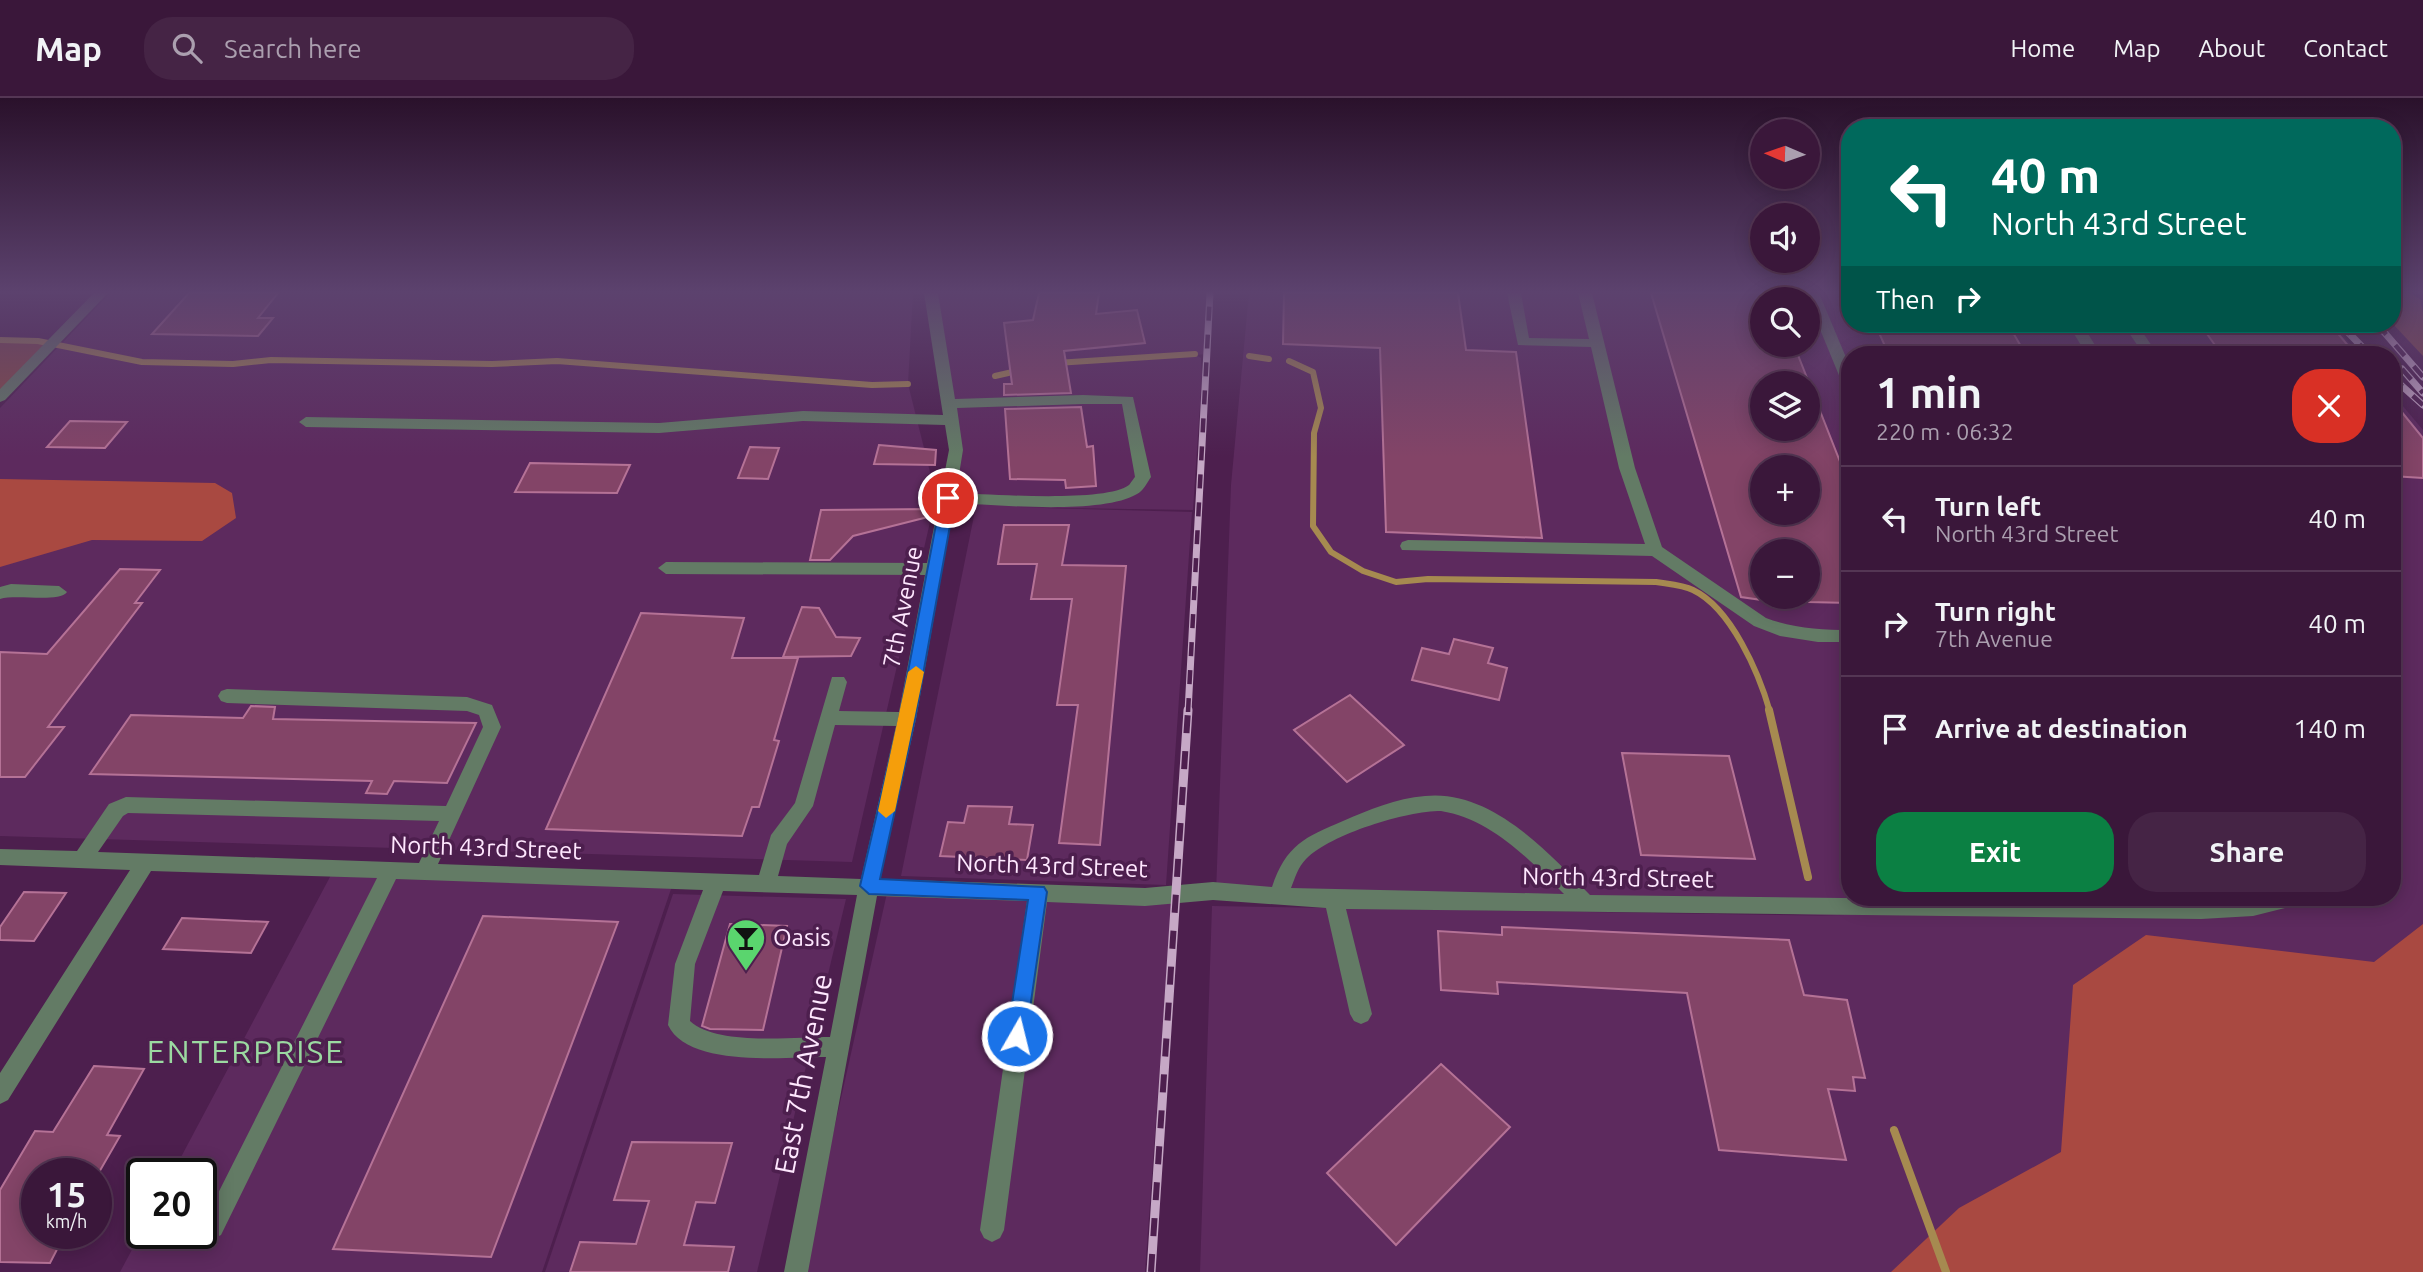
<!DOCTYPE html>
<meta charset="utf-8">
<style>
body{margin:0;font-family:Ubuntu,sans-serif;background:#452445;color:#f1f3f6;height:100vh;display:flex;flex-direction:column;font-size:26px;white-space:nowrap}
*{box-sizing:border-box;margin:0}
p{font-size:23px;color:#ab9faf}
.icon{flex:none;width:38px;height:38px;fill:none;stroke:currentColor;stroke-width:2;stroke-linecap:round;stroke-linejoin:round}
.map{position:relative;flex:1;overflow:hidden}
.drawer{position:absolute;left:1841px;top:248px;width:560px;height:560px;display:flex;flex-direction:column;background:#3a173a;border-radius:28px;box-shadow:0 4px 18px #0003,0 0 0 2px #543654}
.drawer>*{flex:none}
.hud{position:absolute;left:1841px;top:21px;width:560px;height:214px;border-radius:28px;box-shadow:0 4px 18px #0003,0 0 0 2px #543654;background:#00695c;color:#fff;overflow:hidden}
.needle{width:46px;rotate:272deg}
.controls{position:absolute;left:1750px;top:21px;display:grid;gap:14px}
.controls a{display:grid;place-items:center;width:70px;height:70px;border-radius:50%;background:#3a173a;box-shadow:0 4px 18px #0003,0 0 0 2px #543654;font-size:35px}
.speed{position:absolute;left:21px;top:1060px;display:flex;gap:14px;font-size:35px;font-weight:700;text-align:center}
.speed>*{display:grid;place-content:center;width:91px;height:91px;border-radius:50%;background:#3a173a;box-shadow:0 4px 18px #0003,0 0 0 2px #543654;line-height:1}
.speed small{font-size:18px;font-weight:400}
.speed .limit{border:4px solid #111;border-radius:10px;background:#fff;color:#111}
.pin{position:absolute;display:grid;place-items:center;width:60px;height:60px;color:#fff;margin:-30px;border:4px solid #fff;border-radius:50%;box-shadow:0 2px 7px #0007}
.me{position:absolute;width:77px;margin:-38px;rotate:8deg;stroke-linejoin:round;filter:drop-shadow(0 0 5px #0008)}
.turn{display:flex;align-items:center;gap:24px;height:147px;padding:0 35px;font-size:32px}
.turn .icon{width:91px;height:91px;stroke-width:2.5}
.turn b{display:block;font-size:49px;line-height:60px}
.then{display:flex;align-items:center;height:66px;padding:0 35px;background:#0003;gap:14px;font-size:26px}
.round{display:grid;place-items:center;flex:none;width:74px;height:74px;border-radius:28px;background:#452445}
.headline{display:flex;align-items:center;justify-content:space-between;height:119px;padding:0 35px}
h1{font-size:42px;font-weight:700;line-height:52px}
.cta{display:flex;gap:14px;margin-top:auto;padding:14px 35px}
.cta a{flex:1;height:80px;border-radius:28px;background:#0b8043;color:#fff;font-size:28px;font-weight:700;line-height:80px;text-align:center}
.cta a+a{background:#452445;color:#f1f3f6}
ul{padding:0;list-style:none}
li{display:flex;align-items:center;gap:21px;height:105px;padding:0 35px;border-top:2px solid #543654}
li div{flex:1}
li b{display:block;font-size:26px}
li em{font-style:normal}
header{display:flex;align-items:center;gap:42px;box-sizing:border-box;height:98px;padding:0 35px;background:#3a173a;border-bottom:2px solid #543654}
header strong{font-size:33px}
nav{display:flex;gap:38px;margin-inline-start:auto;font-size:24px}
.search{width:490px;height:63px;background:#452445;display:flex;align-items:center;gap:18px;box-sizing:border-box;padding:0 24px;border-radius:28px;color:#ab9faf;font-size:26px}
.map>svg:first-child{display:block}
</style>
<header>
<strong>Map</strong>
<div class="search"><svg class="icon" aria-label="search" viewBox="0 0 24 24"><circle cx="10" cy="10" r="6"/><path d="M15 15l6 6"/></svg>Search here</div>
<nav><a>Home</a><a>Map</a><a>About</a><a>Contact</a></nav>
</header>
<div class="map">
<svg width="2423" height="1174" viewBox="0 0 2423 1174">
<rect width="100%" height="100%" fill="#4d1f4e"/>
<g fill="#5d2a5e" fill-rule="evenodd">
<polygon points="110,195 913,195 908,286 936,398 852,764 0,738 0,310"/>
<polygon points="932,195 1209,195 1206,256 1196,257 1201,260 1202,277 1193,412 1008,409 1192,414 1166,787 901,778 976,408 950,407 956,347 948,275"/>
<path d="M1249 195H1850V226H2333L2360 257H1850V800H2392V295L2423 332V919L2100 1174H1200L1212 808 1846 818 1216 795 1231 387ZM1762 201H1808V247H1762ZM1762 285H1808V331H1762ZM1762 369H1808V415H1762ZM1762 453H1808V499H1762Z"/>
<polygon points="331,777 672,788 542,1174 120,1174 142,1133 201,1136 201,1076 172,1076"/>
<polygon points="887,795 1172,801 1145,1174 802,1174"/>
<polygon points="673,796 846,801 757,1174 545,1174"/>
</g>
<g fill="#864b45">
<polygon points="2392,195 2410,195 2420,201 2423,214 2423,258 2392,225"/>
<polygon points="0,242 46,245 0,295"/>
</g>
<g fill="#a94941">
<polygon points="0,381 215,385 232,395 236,420 202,443 92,442 0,469"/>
<polygon points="2423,826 2423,1174 1891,1174 1959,1110 2061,1054 2073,887 2146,837 2374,864"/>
</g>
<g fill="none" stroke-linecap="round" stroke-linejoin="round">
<g stroke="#a68a50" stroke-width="6">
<polyline points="0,242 38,243 142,264 233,266 271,262 492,266 557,263 872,287 908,286"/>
<polyline points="1249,258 1269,261"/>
<path d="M1289 263 1313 274 1321 310 1314 335 1313 428 1331 454 1363 473 1396 484 1428 481 1656 484C1668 486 1683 487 1693 492 1731 510 1759 575 1770 614"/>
<polyline points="1056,265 1195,256"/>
<polyline points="995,278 1017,273"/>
</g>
<g stroke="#a68a50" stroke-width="8">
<polyline points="1769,612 1808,779"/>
<polyline points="1894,1032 1946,1174"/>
</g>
</g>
<g fill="#834467" stroke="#b57296" stroke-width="2" fill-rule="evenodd">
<polygon points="189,195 278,195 258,220 273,220 258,238 152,236"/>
<polygon points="1039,195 1099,195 1096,216 1137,212 1145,245 1064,253 1071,295 1004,297 1004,286 1012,286 1004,225 1033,222"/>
<polygon points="1284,195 1458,195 1466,252 1516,254 1542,440 1386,434 1380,250 1283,246"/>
<path d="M1651 195H1762V247H1794L1850 389V505L1808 504V453H1762V502L1741 499ZM1762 285H1808V331H1762ZM1762 369H1808V415H1762Z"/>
<polygon points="1875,226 2008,226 2026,257 1889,257"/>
<polygon points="2200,226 2330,226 2356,257 2222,257"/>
<polygon points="2392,302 2423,340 2423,380 2392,378"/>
<polygon points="1081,309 1087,349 1093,348 1096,388 1066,390 1065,382 1010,381 1005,311"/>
<polygon points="70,323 127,324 105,350 47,349"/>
<polygon points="879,347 936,352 935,367 874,366"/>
<polygon points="750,349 779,350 768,381 738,380"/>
<polygon points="530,365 630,367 617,395 515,394"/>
<polygon points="931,411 932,418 853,438 830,462 810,462 821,412"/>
<polygon points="1004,427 1069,427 1062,467 1126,468 1100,747 1059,745 1078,607 1057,607 1072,501 1031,501 1037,466 998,466"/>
<polygon points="120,471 160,472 135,505 142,505 48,629 64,629 25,679 0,679 0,554 47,556"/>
<polygon points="802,509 819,510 836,539 860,540 851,558 783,559"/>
<polygon points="641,515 744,520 732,560 798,560 774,642 779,643 759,709 752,709 742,738 546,731"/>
<polygon points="1454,541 1493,550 1488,565 1507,570 1499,602 1412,582 1422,550 1449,556"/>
<polygon points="1350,597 1404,647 1347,684 1294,632"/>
<polygon points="251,608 275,609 273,621 476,625 447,685 394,683 387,696 366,695 372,683 90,676 131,617 243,620"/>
<polygon points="1622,655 1729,658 1755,761 1641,757"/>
<polygon points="968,708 1012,709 1009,726 1033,727 1027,762 940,758 948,724 964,725"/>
<polygon points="24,794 66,795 34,843 0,842 0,829"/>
<polygon points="483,818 618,824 491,1159 333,1151"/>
<polygon points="182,820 268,824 251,855 163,851"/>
<polygon points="730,826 787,828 763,932 710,931 702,928"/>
<polygon points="1502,829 1789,842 1804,897 1847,902 1865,980 1853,979 1855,993 1828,991 1846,1062 1719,1052 1687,895 1497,884 1498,896 1441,892 1438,833 1502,837"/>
<polygon points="1441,966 1510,1029 1396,1147 1327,1075"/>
<polygon points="94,968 144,971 107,1037 120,1038 98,1076 37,1076 37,1136 65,1136 50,1165 0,1164 0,1092 35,1033 53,1034"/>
<polygon points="632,1044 732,1045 715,1105 696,1104 684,1147 734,1149 728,1174 570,1174 580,1144 636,1146 649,1103 614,1102"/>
</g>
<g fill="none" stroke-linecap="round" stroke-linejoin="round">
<g fill="#637b65" fill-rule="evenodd">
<polygon points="94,195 108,195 5,302 0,304 0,291"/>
<path d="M924 195H938L955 301 1083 297 1133 299 1151 379C1147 385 1143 393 1137 396 1102 417 997 407 954 405L916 621 880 781 1145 790 1213 784 1272 789C1286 747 1305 739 1343 723 1369 712 1396 700 1425 698 1491 691 1548 754 1590 797L2103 803 2304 800 2301 806 2253 818 2201 821 1346 811 1372 916 1368 923 1361 926 1354 923 1350 916 1326 810 1213 802 1145 808 1047 804 1004 1132 1000 1140 992 1144 984 1140 980 1132 1027 803 877 798 808 1174H784L826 959C785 959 688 970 668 927L675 866 703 792 396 781 221 1137 213 1141 205 1137 201 1129 205 1121 377 780 151 773 8 1002 0 1006V975L130 772 0 767V751L77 753 109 706 126 699 446 708 483 629 479 617 467 613 227 605 221 603 218 598 221 593 227 591 467 599 492 607 501 629 438 766 759 777 771 737 795 705 832 579H844L847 584 839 613 899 614 925 477 666 476 658 470 666 464 927 465 949 352 945 327 803 323 659 335 306 329 299 324 306 319 659 325 803 313 943 317ZM1083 306H1122L1135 379C1134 380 1130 386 1129 387 1106 405 988 396 956 395L963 352 957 310ZM835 627 896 628 861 781 778 778 787 746 813 708ZM1441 713C1491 721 1530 762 1564 796L1291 790C1295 780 1298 769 1306 761 1331 736 1406 713 1441 713ZM128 715 439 723 419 765 98 754 123 718ZM723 793 857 797 830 939C793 939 717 948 690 923L695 866Z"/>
<path d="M1507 195H1521L1529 240 1589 241 1578 195H1592L1635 370 1662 449 1766 520C1793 530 1821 532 1850 532V544H1818L1780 538 1754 528 1652 458 1402 452 1400 448 1402 444 1408 442 1645 446 1619 370 1591 249 1518 247Z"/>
<polygon points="1805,195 1819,195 1850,269 1850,291 1843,287"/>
<polygon points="2068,226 2082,226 2101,257 2087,257"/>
<polygon points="2123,226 2137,226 2158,257 2144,257"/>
<path d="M11 486 59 488 67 494C59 505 17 496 0 501V489Z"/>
</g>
<g stroke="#c6a8c6" stroke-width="7">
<g id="rail-far1">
<polyline points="2340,226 2370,257"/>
<polyline points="2377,226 2423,279"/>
<polyline points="2402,271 2423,295"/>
<polyline points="2392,279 2423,307"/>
<polyline points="1188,614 1210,195"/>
</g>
</g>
<g stroke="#c6a8c6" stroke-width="9">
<polyline id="rail" points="1151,1174 1188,612"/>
</g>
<use href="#rail-far1" stroke="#4d1f4e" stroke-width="4.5" stroke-dasharray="14" stroke-linecap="butt"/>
<use href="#rail" stroke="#4d1f4e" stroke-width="6" stroke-dasharray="18" stroke-linecap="butt"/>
</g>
<linearGradient id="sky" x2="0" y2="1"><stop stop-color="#2a112b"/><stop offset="0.54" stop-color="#5c426e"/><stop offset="1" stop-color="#5c426e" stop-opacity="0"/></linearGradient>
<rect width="2423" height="359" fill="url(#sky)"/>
<polygon fill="#1a73e8" stroke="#114b97" stroke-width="2" points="948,395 955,400 915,621 880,781 1044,789 1047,794 1026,938 1024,945 1017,947 1010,945 1007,938 1028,802 869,796 860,788 899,621 941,400"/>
<polygon fill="#f59e0b" points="916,568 924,574 895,713 886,720 878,713 908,574"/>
<defs>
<g id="bar-pin" transform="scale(2.0125)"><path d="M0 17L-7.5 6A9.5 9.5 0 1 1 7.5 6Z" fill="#5ad56e" stroke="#4d1f4e"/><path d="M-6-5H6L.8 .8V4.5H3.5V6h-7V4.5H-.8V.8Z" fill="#111"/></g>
</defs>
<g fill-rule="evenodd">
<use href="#bar-pin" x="746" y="840"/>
</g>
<g text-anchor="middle" stroke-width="7" stroke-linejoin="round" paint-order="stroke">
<g font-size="24" fill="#fee7fe" stroke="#4d1f4e">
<text transform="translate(903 509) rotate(-79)" y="8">7th Avenue</text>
<text transform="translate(486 750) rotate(2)" y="8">North 43rd Street</text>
<text transform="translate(1052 768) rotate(2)" y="8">North 43rd Street</text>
<text transform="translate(1618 780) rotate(1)" y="8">North 43rd Street</text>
</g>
<g font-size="24" fill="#fee7fe" stroke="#4d1f4e" text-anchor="start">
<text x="773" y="848">Oasis</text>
</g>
<g font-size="28" fill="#fee7fe" stroke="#4d1f4e">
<text transform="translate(803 976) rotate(-79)" y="10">East 7th Avenue</text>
</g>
<g font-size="32" letter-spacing="2" fill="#9bd9a1" stroke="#4d1f4e">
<text x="246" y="965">ENTERPRISE</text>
</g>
</g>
</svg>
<div class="controls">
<a><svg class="needle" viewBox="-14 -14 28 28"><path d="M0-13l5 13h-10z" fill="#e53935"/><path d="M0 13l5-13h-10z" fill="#ab9faf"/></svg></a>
<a><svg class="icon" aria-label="sound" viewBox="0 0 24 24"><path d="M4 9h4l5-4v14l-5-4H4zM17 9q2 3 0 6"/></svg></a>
<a><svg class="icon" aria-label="search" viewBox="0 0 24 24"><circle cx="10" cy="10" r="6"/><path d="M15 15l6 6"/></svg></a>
<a><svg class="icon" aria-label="layers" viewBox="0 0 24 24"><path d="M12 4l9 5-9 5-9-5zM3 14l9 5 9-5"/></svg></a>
<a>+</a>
<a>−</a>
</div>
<div class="speed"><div>15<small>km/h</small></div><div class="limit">20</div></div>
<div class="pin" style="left:948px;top:400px;background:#d93025"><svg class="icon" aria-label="arrive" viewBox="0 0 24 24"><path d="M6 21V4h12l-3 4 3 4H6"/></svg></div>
<svg class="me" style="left:1017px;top:938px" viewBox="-20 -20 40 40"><circle r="17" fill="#1a73e8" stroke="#fff" stroke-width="3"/><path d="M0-11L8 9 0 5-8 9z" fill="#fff"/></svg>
<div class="hud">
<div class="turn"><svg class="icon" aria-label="left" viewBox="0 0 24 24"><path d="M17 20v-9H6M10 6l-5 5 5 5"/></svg><div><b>40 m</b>North 43rd Street</div></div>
<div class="then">Then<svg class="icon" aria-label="right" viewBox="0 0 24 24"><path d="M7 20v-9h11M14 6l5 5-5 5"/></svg></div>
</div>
<section class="drawer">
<div class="headline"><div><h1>1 min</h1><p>220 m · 06:32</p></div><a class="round" style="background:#d93025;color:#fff"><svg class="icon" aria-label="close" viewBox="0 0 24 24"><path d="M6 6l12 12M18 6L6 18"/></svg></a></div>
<ul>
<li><svg class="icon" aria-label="left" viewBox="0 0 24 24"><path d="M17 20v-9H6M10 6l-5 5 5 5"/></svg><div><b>Turn left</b><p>North 43rd Street</p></div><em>40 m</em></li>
<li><svg class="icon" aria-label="right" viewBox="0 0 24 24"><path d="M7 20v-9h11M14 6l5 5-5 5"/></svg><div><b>Turn right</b><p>7th Avenue</p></div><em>40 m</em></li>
<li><svg class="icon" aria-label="arrive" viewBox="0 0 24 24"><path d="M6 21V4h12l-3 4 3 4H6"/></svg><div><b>Arrive at destination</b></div><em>140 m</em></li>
</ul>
<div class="cta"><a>Exit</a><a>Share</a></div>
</section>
</div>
